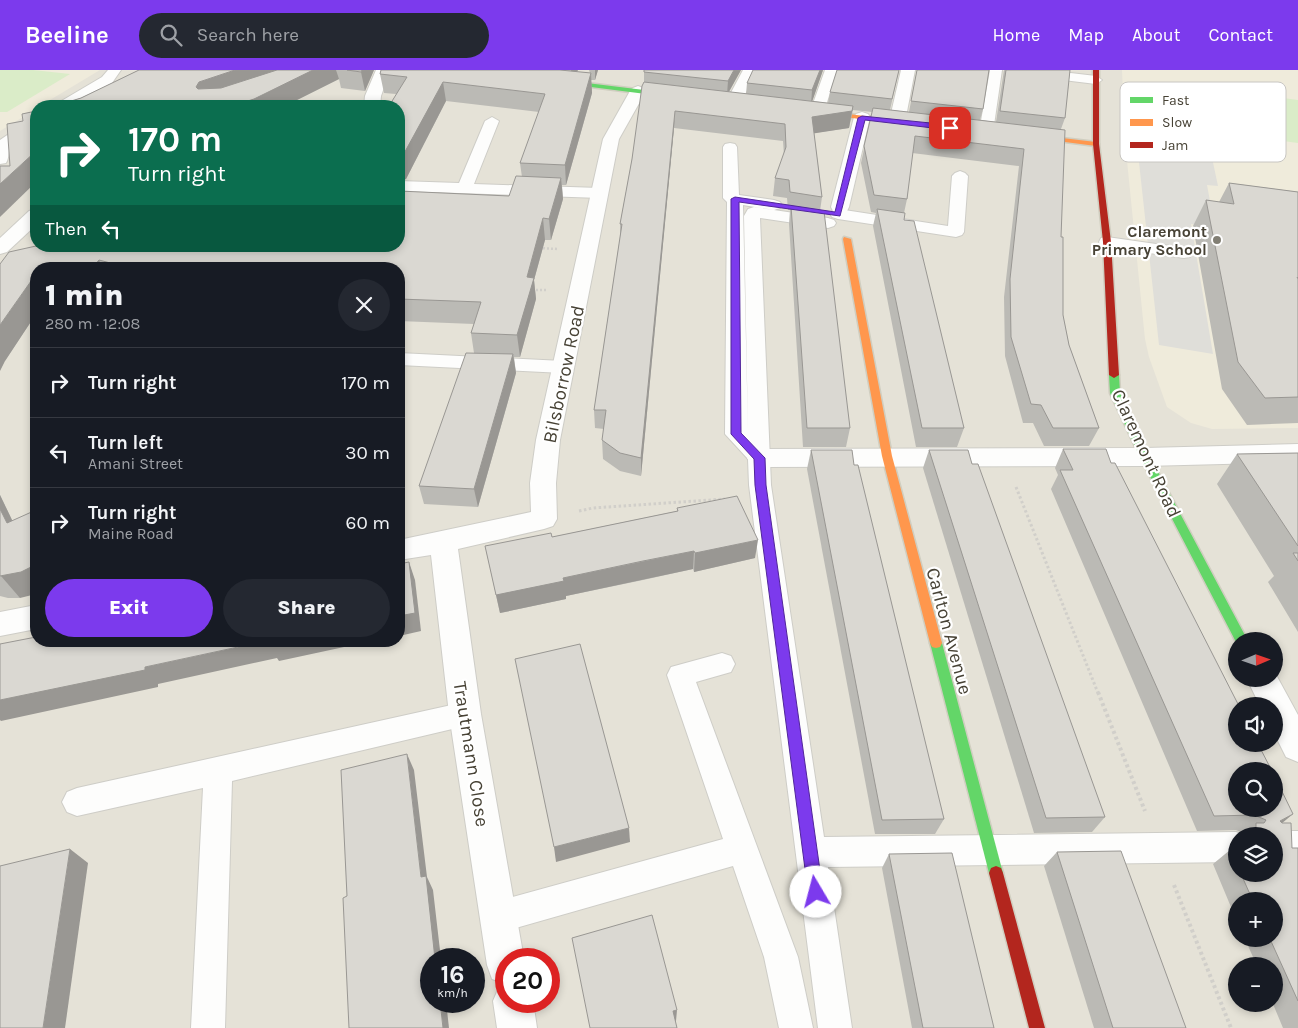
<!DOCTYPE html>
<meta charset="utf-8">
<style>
body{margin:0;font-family:Karla,sans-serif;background:#242831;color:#f1f3f6;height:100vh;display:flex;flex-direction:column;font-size:19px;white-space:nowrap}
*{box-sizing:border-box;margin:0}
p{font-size:16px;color:#9ea1a6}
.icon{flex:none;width:28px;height:28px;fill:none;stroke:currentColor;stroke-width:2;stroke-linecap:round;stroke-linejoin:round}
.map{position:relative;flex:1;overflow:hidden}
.drawer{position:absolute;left:30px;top:192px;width:375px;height:385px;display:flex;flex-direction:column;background:#171b24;border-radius:20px;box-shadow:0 2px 8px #0003}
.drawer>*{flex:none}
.hud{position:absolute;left:30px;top:30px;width:375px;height:152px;border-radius:20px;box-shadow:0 2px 8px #0003;background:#0b6e4f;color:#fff;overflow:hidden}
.needle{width:32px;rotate:88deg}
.controls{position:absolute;left:1228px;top:562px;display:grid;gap:10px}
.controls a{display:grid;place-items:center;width:55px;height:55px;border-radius:50%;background:#171b24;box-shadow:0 2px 8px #0003;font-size:25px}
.speed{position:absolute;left:420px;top:878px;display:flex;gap:10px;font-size:25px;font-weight:700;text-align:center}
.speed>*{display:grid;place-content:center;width:65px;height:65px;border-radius:50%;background:#171b24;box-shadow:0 2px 8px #0003;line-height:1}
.speed small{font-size:12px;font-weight:400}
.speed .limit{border:8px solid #d22;background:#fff;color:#111}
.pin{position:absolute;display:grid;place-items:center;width:42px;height:42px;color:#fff;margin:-21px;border-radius:10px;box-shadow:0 2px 8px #0006}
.me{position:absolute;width:55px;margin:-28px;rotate:352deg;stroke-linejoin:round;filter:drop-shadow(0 0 4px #0008)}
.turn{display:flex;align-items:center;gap:18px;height:105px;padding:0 15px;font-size:22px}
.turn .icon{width:65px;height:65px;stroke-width:2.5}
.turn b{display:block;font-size:35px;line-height:42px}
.then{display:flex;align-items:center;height:48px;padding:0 15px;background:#0003;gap:10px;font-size:19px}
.round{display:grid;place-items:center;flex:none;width:52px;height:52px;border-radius:26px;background:#242831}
.headline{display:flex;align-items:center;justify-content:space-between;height:85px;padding:0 15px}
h1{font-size:30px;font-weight:800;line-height:38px}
.cta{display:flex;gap:10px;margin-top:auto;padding:10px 15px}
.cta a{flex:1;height:58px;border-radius:30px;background:#7c3aed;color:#fff;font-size:20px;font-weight:800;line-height:58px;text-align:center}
.cta a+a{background:#242831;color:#f1f3f6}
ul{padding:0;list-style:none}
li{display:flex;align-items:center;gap:15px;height:70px;padding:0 15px;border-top:1px solid #363941}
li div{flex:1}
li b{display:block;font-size:19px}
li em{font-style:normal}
header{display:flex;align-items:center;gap:30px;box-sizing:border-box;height:70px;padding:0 25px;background:#7c3aed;color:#fff}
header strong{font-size:24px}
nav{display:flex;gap:28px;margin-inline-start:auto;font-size:18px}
.search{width:350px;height:45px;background:#242831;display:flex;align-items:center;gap:12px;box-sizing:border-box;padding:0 18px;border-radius:28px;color:#9ea1a6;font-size:19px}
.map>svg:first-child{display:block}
</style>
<header>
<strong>Beeline</strong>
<div class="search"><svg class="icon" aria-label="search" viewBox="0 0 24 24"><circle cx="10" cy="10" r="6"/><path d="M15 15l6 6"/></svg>Search here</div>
<nav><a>Home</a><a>Map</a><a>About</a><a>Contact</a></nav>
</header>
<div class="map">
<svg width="1298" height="958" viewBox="0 0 1298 958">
<rect width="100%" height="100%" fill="#f0efea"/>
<path fill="#e5e2d7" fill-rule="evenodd" d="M0 0H1298V958H0ZM36 36H399V176H36ZM36 199H399V571H36ZM1236 571H1274V609H1236ZM1236 636H1274V674H1236ZM1236 701H1274V739H1236ZM1236 766H1274V804H1236ZM1236 831H1274V869H1236ZM431 889H474V931H431ZM506 889H549V931H506ZM1236 896H1274V934H1236Z"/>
<g fill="#efebdb">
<polygon points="0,0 100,0 40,36 36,36 36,39 0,61"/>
<polygon points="1122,0 1298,0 1298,358 1212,359 1191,353 1167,337 1149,287 1145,269 1125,71"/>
</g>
<g fill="#daecc8">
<polygon points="0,0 33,0 70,4 7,42 0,42"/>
<polygon points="1269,26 1298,30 1298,73 1283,71"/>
</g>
<polygon fill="#dfded9" points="1137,74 1211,83 1218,116 1207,115 1215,158 1191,154 1213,284 1159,275"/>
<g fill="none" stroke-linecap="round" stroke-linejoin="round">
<g stroke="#cecdc7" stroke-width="2">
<g id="lane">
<polygon points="108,0 121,0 112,13 72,36 56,36 58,33 102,7"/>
<polygon points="825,0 837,0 824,42 817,46 810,42"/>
<polygon points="990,0 1002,0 993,62 991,65 981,65 979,62"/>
<polygon points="1007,0 1045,0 1096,6 1102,10 1096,14 1013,4"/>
<polygon points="492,47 499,51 474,114 600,118 606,120 608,123 606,126 600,128 399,121 399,111 459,113 485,51"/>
<path d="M36 48V58L12 74C7 80 10 87 6 93L0 94V70L31 49Z"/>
<polygon points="730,73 735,74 737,77 739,125 774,130 780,132 782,135 780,138 774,140 743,135 748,363 744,146 748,139 754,137 828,148 834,150 836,153 834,156 828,158 760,148 771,415 824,767 1236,762 1246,766 1236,766 1236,792 828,797 852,958 818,958 749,415 748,389 725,364 727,132 723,128 723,77 725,74"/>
<polygon points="960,101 965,103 968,106 964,162 962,165 956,167 838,149 832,147 830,144 832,141 838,139 948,156 952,106 955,103"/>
<polygon points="1107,167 1184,178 1190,179 1192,183 1190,187 1184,188 1101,176 1099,172 1101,168"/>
<polygon points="399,283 563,291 570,293 573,297 570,301 563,303 399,295"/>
<polygon points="722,583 731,586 735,594 731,602 696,612 798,887 813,958 779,958 764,887 733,796 498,863 487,858 482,847 487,836 498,831 723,769 667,605 671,597"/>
<polygon points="465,632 475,635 479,644 475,653 465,656 232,711 225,958 191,958 203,718 77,746 67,742 62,732 67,722 77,718"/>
<polygon points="1274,761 1298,761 1298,791 1274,791 1274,766 1263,766"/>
</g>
</g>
<g stroke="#cecdc7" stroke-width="2">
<g id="street">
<polygon points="376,0 390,0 381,26 380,36 364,36 365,26"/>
<polygon points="743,0 757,0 740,35 728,35 726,32"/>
<polygon points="901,0 915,0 905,52 903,55 891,55 889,52"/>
<polygon points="638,16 643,18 646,21 619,69 560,370 556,413 557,449 553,456 544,459 458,479 481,644 524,889 506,889 506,931 533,931 537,958 497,958 493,931 499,917 506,914 492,909 487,895 449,644 431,485 399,490 399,470 531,442 530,413 536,370 603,69 630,21 633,18"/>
<polygon points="862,42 868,44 870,47 849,137 847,141 840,143 833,141 831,137 854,47 856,44"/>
<polygon points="36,139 36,155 7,182 0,184 0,168 29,141"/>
<polygon points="1298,374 1298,392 1145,396 760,397 751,394 747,388 751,382 760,379 1145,378"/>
<polygon points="36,535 36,559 0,566 0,542"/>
<polygon points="1274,601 1298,645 1298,692 1286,687 1274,663 1274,636 1260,636 1247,609 1274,609"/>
</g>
</g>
<g stroke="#d0cec0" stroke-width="3">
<g id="fast">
<polygon points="554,9 677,24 680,26 677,28 552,12 551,11"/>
<polygon points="1114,302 1119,305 1120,323 1150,387 1248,571 1236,572 1140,387 1110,323 1109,305"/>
<polygon points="936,568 940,569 942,573 1003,803 1001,808 996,810 991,808 989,803 930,573 932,569"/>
</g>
</g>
<g stroke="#d0cec0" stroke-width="3">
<g id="slow">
<polygon points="814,40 908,51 911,53 908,55 812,43 811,42"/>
<polygon points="1028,64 1096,72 1099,74 1096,76 1026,67 1026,65"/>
<polygon points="844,167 851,169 892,386 942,573 940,577 936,578 932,577 930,573 882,386 843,169"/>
</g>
</g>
<g stroke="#d0cec0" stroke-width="3">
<g id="jam">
<polygon points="1093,0 1099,0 1099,74 1111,172 1119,305 1114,308 1109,305 1103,172 1093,74"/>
<polygon points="996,796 1001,798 1003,803 1045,958 1029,958 989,803 991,798"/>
</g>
</g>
<g stroke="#d1cfca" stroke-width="2.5" stroke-dasharray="2 2" stroke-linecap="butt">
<polyline points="539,178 558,179"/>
<polyline points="532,220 548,220"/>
</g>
<g stroke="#d1cfca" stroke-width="3" stroke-dasharray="2.5 2.5" stroke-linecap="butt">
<polyline points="1016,417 1098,623"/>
<polyline points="579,441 593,438 725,429"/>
</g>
<g stroke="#d1cfca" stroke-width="4" stroke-dasharray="3 3" stroke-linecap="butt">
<polyline points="1098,622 1145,741"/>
<polyline points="1174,815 1231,958"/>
</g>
<use href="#lane" fill="#fdfdfc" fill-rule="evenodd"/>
<use href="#street" fill="#fdfdfc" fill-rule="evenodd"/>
<use href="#fast" fill="#63d668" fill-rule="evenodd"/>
<use href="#slow" fill="#ff974d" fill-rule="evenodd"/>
<use href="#jam" fill="#b3261e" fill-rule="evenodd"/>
</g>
<g fill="#bbbab5">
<polygon points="139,0 374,0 365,21 341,18 339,9 285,36 55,36 81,28"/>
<polygon points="381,0 578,0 577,2 590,3 589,0 598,0 595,10 591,10 592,23 566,115 562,115 563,129 551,170 545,170 534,210 536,229 520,287 514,287 516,303 478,437 424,434 419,416 474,283 471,263 474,254 399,251 399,199 36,199 36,244 5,291 36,176 509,126 522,107 520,93 539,42 446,31 406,109 399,111 399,36 396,24 384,23 380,4"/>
<polygon points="644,0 741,0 729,22 746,24 747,13 823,0 812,31 828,33 830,22 899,0 890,40 909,42 917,0 989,0 983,39 980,50 996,52 1004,0 1070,0 1065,48 1061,59 1061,167 1063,245 1069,275 1099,358 1089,376 1044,376 1033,353 1023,353 1005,286 1004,227 1019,96 912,83 907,129 904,143 904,150 964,358 957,377 916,377 873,156 876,143 871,142 861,93 872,42 853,40 849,58 814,63 822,127 820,141 850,358 846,377 803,377 789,154 790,140 788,140 787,128 773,126 775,108 784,85 783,71 674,58 641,406 620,401 603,389 602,370 604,359 595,358 594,340 620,167 620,154 632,89 644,12"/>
<polygon points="1229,113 1298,122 1298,353 1247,355 1222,319 1193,156 1206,130 1219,132"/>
<polygon points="1063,379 1111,393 1282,753 1292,778 1298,778 1298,958 1283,958 1273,934 1274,934 1274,896 1257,896 1245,869 1274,869 1274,831 1236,831 1236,849 1213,794 1230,780 1236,780 1236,804 1274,804 1274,766 1240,766 1243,763 1236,760 1197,761 1051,419 1058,405 1055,398"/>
<polygon points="811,380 854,395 944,749 935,764 875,764 807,399"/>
<polygon points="929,380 972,394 1105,747 1092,762 1034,763 923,398"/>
<polygon points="1298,383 1298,562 1268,512 1274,506 1217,414 1237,384"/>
<polygon points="0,425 12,450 20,528 8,528 0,526"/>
<polygon points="677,438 755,488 694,502 693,499 643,510 566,526 566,529 500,543 485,476 552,467 677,441"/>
<polygon points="1057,782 1186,958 1094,958 1044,796"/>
<polygon points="889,784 994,958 912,958 882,798"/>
</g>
<g fill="#999793">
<polygon points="235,0 305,0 206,31 196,17 199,12"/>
<polygon points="313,0 336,0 339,9 285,36 232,36"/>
<polygon points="362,0 374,0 365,21 361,2"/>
<polygon points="571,0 578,0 572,8"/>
<polygon points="595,0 598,0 595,10"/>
<polygon points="734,0 741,0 727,25 728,11"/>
<polygon points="820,0 823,0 811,35 812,20"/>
<polygon points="591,3 592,23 566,115 565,95"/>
<polygon points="443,12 446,31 406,109 399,111 399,89"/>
<polygon points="853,36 849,58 810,64 812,47"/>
<polygon points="675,41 674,58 641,406 641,388"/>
<polygon points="36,81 36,112 0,147 0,114"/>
<polygon points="561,108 563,129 551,170 549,149"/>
<polygon points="543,148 545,170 534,210 536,229 520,287 517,265 527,207"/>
<polygon points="99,190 103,199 91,199"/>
<polygon points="36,204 36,244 5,291 0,301 0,255"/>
<polygon points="513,284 516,303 478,437 474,419"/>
<polygon points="0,425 24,475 7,453 0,439"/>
<polygon points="758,470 755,488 694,502 695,483"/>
<polygon points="694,481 693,499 566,526 566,529 500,543 496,525 563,508"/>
<polygon points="409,492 415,510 421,561 399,566 399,546"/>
<polygon points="36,493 36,524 20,528 1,506"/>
<polygon points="266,571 372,571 279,591 277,588 158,614 158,617 1,651 0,650 0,630 145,597"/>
<polygon points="407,684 414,700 427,807 433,820 441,889 435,889 421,807"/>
<polygon points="1293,744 1275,759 1280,751"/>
<polygon points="629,758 630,772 556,792 554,777"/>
<polygon points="70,779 88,793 65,958 43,958"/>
<polygon points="440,931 446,931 449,958 443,958"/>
<polygon points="677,940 676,951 672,952 673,941"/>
</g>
<g fill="#dad8d2" stroke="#999793">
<polygon points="139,0 235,0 199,12 196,17 198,19 221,18 277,0 313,0 254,29 232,36 55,36 81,28"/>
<polygon points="347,0 362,0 361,2"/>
<polygon points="381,0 560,0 591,3 565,95 520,93 545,24 443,12 401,89 399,89 399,36 389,36 407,7 380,4"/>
<polygon points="644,0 734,0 728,11 644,2"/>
<polygon points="753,0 820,0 812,20 747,13"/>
<polygon points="837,0 899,0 892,29 830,22"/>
<polygon points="917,0 989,0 983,39 911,31"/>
<polygon points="1006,0 1070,0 1065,48 1000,41"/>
<polygon points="644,12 853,36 852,41 812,47 822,127 790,122 789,110 775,108 786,77 785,54 675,41 641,388 620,383 602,370 606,340 594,340 622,154 620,154 632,89 642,16"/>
<polygon points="873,38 1065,60 1061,167 1063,167 1063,245 1069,275 1099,358 1053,358 1041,335 1031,334 1011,267 1010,209 1024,79 915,66 907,129 874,125 864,76"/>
<polygon points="36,41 36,81 0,114 0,96 10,96 7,54 23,51 22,44"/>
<polygon points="516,106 561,108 549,149 543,148 527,207 534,208 517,265 471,263 481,232 399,229 399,199 133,199 99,190 91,199 36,199 36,204 0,255 0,194 9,182 36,176 399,176 399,121 509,126"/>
<polygon points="1229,113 1298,122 1298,208 1297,207 1298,209 1298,327 1265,328 1238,292 1206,130 1234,134"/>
<polygon points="791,136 824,141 850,358 807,358"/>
<polygon points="877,139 905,143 904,150 914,151 964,358 922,358"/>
<polygon points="466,283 513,284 474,419 419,416"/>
<polygon points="1063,379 1106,379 1111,393 1115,393 1239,636 1236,636 1236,674 1258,674 1272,701 1236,701 1236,739 1274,739 1274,705 1293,744 1280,751 1282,753 1291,753 1292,778 1298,778 1298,931 1270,869 1274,869 1274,831 1253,831 1241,804 1274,804 1274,766 1256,766 1256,753 1264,753 1266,750 1254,745 1214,746 1060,400 1073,400"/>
<polygon points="811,380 852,380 854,395 858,395 944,749 882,750"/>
<polygon points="929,380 968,380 972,394 978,394 1105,747 1046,748"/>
<polygon points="1298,383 1298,476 1237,384"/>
<polygon points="737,426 758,470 695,483 694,481 643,491 563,508 564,511 496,525 485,476 551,463 552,467 678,441 677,438"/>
<polygon points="0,439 7,453 36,440 36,493 33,496 21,502 0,506"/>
<polygon points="1293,483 1298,483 1298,491"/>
<polygon points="409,492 415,543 399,546 399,494"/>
<polygon points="36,567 36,571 266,571 145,597 145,600 0,630 0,574"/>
<polygon points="269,571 280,571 269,574"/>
<polygon points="580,574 629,758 554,777 515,589"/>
<polygon points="407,684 421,807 426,806 435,889 431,889 431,931 440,931 443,958 349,958 343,828 347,826 341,700"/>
<polygon points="70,779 43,958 0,958 0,796"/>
<polygon points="1230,780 1236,780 1236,794"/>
<polygon points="1121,781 1186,958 1113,958 1057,782"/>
<polygon points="952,783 994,958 923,958 889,784"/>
<polygon points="652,845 677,940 673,941 677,958 590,958 572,868"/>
</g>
<polygon fill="#7c3aed" stroke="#51269a" points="862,46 950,55 954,58 950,60 865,50 840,146 739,132 741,363 765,388 766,415 823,822 821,827 816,829 810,827 808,822 755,415 754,389 731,364 731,129 735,127 835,142 858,48"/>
<circle fill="#827f74" stroke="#fff" stroke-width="2" cx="1217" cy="170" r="5"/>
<g text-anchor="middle" stroke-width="4.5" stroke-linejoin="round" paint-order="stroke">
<g font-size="16" font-weight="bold" fill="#474235" stroke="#fff" text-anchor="end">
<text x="1207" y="167">Claremont<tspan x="1207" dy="18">Primary School</tspan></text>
</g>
<g font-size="19" fill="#474235" stroke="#fff">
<text transform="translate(563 304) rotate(-78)" y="7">Bilsborrow Road</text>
<text transform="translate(1147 383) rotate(65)" y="7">Claremont Road</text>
<text transform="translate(950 561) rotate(75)" y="7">Carlton Avenue</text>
<text transform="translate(472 684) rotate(81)" y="7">Trautmann Close</text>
</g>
</g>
<rect x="1120" y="12" width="166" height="80" rx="8" fill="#fff" stroke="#c8c6c2" stroke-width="1"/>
<rect x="1130" y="27" width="23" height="6" fill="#63d668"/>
<rect x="1130" y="49" width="23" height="7" fill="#ff974d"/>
<rect x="1130" y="72" width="23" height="6" fill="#b3261e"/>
<g font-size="14" fill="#474235">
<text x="1162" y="35">Fast</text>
<text x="1162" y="57">Slow</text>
<text x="1162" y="80">Jam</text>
</g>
</svg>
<div class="controls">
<a><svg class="needle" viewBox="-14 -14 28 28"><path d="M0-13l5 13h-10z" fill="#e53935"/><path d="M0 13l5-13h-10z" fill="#9ea1a6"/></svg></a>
<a><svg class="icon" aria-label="sound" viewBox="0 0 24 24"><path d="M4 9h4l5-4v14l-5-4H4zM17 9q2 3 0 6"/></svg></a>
<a><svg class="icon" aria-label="search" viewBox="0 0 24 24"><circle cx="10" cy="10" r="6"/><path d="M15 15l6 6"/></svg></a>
<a><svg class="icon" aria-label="layers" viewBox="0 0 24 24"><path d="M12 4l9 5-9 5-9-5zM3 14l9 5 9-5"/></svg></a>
<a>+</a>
<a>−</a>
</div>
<div class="speed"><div>16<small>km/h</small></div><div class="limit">20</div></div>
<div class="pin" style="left:950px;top:58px;background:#d93025"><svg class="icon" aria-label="arrive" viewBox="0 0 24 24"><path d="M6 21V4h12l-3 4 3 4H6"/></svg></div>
<svg class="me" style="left:816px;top:822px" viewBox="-20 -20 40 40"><circle r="19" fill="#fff"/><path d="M0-13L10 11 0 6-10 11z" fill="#7c3aed"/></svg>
<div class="hud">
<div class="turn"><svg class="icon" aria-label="right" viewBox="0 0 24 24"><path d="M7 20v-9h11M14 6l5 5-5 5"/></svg><div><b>170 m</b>Turn right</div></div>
<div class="then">Then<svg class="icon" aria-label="left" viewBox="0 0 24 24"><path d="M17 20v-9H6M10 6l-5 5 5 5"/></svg></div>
</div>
<section class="drawer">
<div class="headline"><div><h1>1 min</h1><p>280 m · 12:08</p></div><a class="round"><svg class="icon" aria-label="close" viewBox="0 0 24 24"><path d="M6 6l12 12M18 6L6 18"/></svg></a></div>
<ul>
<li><svg class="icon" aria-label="right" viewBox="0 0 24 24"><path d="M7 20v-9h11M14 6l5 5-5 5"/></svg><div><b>Turn right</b></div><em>170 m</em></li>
<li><svg class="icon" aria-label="left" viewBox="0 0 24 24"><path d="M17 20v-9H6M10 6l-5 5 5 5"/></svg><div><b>Turn left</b><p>Amani Street</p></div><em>30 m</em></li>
<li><svg class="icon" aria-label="right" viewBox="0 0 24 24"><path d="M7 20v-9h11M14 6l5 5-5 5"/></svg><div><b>Turn right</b><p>Maine Road</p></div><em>60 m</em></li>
</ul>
<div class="cta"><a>Exit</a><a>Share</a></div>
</section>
</div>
